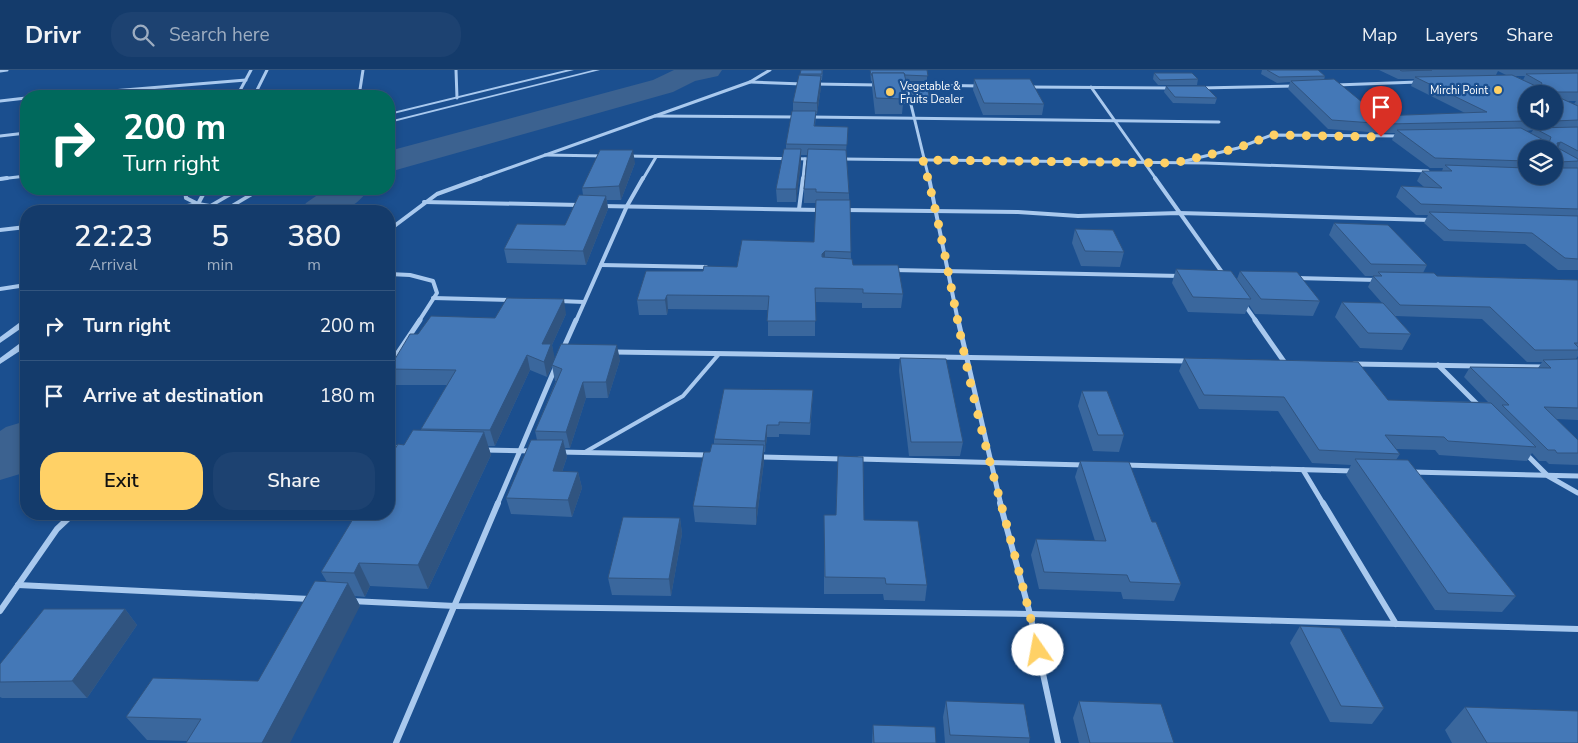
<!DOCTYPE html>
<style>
body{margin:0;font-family:"Nunito Sans",sans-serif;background:#1d4271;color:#f1f3f6;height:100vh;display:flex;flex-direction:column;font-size:19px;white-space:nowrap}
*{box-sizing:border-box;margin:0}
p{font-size:16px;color:#9dadc1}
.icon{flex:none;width:28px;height:28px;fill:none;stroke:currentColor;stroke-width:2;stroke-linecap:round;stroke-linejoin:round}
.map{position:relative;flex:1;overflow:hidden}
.panel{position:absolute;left:20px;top:135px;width:375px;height:315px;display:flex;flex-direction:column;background:#143b6b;border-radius:20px;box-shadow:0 2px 8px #0003,0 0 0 1px #33557e}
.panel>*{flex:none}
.guide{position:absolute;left:20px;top:20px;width:375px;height:105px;border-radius:20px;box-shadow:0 2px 8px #0003,0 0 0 1px #33557e;background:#00695c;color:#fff;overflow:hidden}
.fabs{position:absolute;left:1518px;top:15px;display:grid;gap:10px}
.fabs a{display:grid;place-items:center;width:45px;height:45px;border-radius:50%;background:#143b6b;box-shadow:0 2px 8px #0003,0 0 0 1px #33557e;font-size:25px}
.pin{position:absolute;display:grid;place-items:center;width:42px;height:42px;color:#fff;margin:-51px -21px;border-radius:50% 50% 50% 0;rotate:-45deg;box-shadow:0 0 5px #0007}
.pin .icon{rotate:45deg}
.me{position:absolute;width:55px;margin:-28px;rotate:348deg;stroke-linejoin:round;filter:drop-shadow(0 0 4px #0008)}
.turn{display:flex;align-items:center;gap:18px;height:105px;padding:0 20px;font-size:22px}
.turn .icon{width:65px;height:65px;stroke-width:2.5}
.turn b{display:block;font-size:35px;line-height:42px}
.eta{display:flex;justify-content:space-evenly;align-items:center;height:85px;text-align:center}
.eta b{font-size:30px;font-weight:600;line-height:35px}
.cta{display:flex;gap:10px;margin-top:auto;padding:10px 20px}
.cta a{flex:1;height:58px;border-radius:20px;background:#ffd166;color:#111;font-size:20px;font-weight:600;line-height:58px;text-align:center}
.cta a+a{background:#1d4271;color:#f1f3f6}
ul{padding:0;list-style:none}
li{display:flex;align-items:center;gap:15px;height:70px;padding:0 20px;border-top:1px solid #33557e}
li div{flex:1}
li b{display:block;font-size:19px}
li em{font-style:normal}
header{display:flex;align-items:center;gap:30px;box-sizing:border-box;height:70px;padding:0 25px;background:#143b6b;border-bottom:1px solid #33557e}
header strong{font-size:24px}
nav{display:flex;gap:28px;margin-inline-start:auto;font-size:18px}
.search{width:350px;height:45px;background:#1d4271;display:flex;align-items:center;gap:12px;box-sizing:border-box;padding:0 18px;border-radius:20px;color:#9dadc1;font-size:19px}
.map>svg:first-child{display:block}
</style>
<header>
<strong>Drivr</strong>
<div class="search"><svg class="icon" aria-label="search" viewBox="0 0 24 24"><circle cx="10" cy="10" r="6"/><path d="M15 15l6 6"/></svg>Search here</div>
<nav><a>Map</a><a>Layers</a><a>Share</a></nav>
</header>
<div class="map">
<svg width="1578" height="673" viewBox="0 0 1578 673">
<rect width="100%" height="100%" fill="#1b4f8f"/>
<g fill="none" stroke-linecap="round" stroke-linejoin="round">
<g fill="#3c6290" fill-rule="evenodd">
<polygon points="674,0 722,0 718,6 695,11 673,22 389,102 389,81 653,10"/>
<path d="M326 119H369C349 147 331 141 301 141L306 133Z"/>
<polygon points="26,351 26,399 20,404 0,410 0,361 6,357"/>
</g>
<polyline stroke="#a9c9ee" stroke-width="4" points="585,382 683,326 719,284"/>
<g stroke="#a9c9ee" stroke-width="3">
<polyline points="456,0 457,28"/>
<polyline points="0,1 7,0"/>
<polyline points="750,12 803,14"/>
<polyline points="814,14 878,15"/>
<polyline points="924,15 980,16"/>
<polyline points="1336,15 1418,12"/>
<polyline points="1029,17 1170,18"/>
<polyline points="1091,17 1156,109"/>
<polyline points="907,18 929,109"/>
<polyline points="1201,18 1295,16"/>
<polyline points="51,26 246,10"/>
<polyline points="237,26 251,0"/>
<polyline points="254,26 267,0"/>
<polyline points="359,26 363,0"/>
<polyline points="0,31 26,28"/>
<polyline points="655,46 796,47"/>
<polyline points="810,47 1219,52"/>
<polyline points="0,66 26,63"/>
<polyline points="545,85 604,86"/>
<polyline points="627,86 814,89"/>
<polyline points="842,89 1206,93 1428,101"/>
<polyline points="1185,91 1238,78 1272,65 1400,66"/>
<polyline points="0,109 26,106"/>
<polyline points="478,109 750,12 770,0"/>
<polyline points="643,109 656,87"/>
<polyline points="803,109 805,89"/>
</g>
<g stroke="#a9c9ee" stroke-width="4">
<polyline points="929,108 958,251"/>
<polyline points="1155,108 1224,205"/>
<polyline points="0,109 7,108"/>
<polyline points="185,119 186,128 198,134 206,119"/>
<polyline points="424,132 580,135"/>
<polyline points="601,136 820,140"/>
<polyline points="799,139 803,108"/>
<polyline points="844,140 1018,142 1078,146 1179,143 1430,150"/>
<polyline points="161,141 198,134 227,139"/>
<polyline points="0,160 26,157"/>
<polyline points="389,160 437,124 481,108"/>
<polyline points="601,195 706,197"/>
<polyline points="893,200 1180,206"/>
<polyline points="389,204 410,205 433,211 437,223 419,251"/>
<polyline points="1296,208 1377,210"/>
<polyline points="0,219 26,215"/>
<polyline points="433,228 510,230"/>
<polyline points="559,231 584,232"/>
<polyline points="1244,234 1256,251"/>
<polyline points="576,251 627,136 643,108"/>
</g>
<g stroke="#a9c9ee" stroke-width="5">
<polyline points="958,250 1001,435"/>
<polyline points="1255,250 1285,293"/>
<polyline points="563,279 576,250"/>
<polyline points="614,282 1188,291"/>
<polyline points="1354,294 1545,297"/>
<polyline points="1438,295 1479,336"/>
<polyline points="389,296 420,250"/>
<polyline points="389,378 400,378"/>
<polyline points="484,380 533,381"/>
<polyline points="559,382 708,385"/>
<polyline points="1525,383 1548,406 1578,423"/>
<polyline points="759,387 843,389"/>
<polyline points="859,389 1085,395"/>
<polyline points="1124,395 1353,401"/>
<polyline points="1303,400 1324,435"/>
<polyline points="1411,402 1578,406"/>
<polyline points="497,435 556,296"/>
</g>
<g stroke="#a9c9ee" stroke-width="6">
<polyline points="1000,433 1030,544 1058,673"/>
<polyline points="1323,433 1396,554"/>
<polyline points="18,515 310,529"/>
<polyline points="351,531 455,536 1030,544 1578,559"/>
<polyline points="0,541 57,459 73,444"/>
<polyline points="396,673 498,433"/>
</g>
<g fill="#a9c9ee" fill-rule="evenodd">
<polygon points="566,0 574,0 389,45 389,43"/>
<polygon points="593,0 600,0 389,53 389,51"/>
<polygon points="236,119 243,119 205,141 198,141"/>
<polygon points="257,119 264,119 227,141 220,141"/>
<polygon points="23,250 26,250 26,255 0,273 0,267"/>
<polygon points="23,271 26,271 26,277 0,294 0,288"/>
</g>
</g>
<g fill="#3a679d" fill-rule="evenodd">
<polygon points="801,0 823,0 822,10 821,10 821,17 817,44 816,44 815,56 848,57 846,82 849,123 851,189 853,195 903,224 901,238 862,238 862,233 815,232 815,266 768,266 768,240 668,239 667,245 639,245 637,230 703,201 737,197 814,172 816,133 804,133 804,119 808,85 801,85 801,92 796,132 777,132 776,119 786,79 786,74 793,41 793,32"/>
<polygon points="870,0 927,0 927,11 906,11 908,19 907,34 903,34 902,44 875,44 872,17 872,11 871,11"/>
<path d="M1262 0H1318L1325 6 1324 10 1379 46 1465 43 1411 16 1414 9H1398L1379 0H1578V200H1558L1525 174 1444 171 1424 153 1428 145H1416L1396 127 1401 116 1424 117 1417 111 1422 101H1442L1443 98H1430L1392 70 1395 63H1383L1328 59 1288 19 1290 12 1277 13 1261 4ZM1498 1 1506 5H1496ZM1515 6H1525L1523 10ZM1554 24V51H1526ZM1567 31H1576L1574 34ZM1533 60 1531 63 1526 61ZM1526 79 1554 106H1526Z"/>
<polygon points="1154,3 1198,9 1197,15 1158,15 1153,9"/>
<polygon points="974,9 1044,34 1042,45 983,45 973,20"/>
<polygon points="911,12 929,28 929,34 914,34 910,18"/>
<polygon points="1166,16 1217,28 1215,34 1173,33 1164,22"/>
<polygon points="635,93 621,130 607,130 608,139 586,195 507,193 504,179 565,155 583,125 582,118"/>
<polygon points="1334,153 1427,195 1423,203 1437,206 1578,210 1578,286 1576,289 1578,289 1578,350 1556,349 1578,370 1578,395 1549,394 1546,391 1539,391 1532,383 1527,391 1439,385 1435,380 1396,379 1400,384 1396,390 1516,526 1502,542 1435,540 1346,405 1351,395 1312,393 1278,341 1199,339 1179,301 1184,288 1388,330 1488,332 1464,307 1470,297 1538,298 1542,292 1527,292 1482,249 1395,246 1411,264 1402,280 1360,278 1335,247 1342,232 1382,233 1368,217 1373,206 1365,206 1329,165"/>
<polygon points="1075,159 1124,182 1120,197 1081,196 1072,173"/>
<polygon points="1176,199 1237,209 1240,201 1320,231 1313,246 1255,244 1249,235 1245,244 1188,242 1172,213"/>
<polygon points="566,244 552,275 554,289 620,290 608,328 586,328 570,378 565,378 567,387 562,402 578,402 582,418 572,447 511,444 506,428 537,370 535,361 556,311 555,311 552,296 547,307 530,300 495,376 488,376 491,385 428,519 370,516 365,527 355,526 360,536 188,671 147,670 126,647 258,611 327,512 321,502 404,375 421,360 421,359 447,315 394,315 389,299 418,264 495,248"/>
<polygon points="900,288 963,372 960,386 909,386 899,301"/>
<polygon points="813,320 810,365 779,364 779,367 767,367 765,382 764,382 764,391 756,455 695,452 693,436 710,382 714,374 714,369"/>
<polygon points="1082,321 1124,365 1119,382 1093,381 1078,336"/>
<polygon points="1080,391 1152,452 1181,514 1174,531 1123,529 1121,522 1039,519 1031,485 1036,469 1095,471 1075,407"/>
<polygon points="824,445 864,450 927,515 925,531 884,530 883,524 824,524"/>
<polygon points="680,448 682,464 671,526 612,525 608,508"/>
<polygon points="125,539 137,555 87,628 2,628 0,627 0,594"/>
<polygon points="1300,556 1384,638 1372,654 1330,652 1290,573"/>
<polygon points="946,631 1030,668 1029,673 945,673 943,647"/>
<polygon points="1079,631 1174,673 1079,673 1073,648"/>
<polygon points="1465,637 1578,673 1452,673 1445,660"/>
<polygon points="873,655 936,673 872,673"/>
</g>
<g fill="#305480">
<polygon points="821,6 821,17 817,44 817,33"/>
<polygon points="1561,72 1556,82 1557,73"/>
<polygon points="801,79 801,92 796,132 796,119"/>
<polygon points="633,80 635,93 621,130 619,116"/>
<polygon points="606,126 608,139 586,195 583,181"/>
<polygon points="825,181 825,195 822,184"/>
<polygon points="667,225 668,239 667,245 665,230"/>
<polygon points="564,229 566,244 552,275 555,289 547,307 544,292 542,274"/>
<polygon points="617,275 620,290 608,328 606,312"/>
<polygon points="527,285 530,300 495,376 490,360"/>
<polygon points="583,312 586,328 570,378 566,362"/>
<polygon points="767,355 767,367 765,382 765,371"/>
<polygon points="484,362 491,385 428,519 418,495"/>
<polygon points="563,370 567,387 557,417 553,401"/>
<polygon points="764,375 764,391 756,455 756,438"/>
<polygon points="578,402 582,418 572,447 568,430"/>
<polygon points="680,448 682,464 671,526 669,509"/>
<polygon points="359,493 370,516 365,527 354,503"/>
<polygon points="348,513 360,536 290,673 262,673"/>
<polygon points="125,539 137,555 87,628 72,611"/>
</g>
<g fill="#4478b7" stroke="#305480">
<polygon points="801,0 822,0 822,4 800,4"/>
<polygon points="870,0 927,0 928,6 905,5 904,3 872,3 872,5 871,5"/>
<polygon points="1267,0 1318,0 1325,6 1279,7"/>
<polygon points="1400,0 1432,0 1402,1"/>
<polygon points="872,3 904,3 908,19 901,18 904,29 876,28"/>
<polygon points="1154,3 1192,3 1198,9 1160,10"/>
<polygon points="1578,3 1578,22 1556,22 1558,27 1578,36 1578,50 1554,51 1554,24 1526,24 1526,51 1387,54 1332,50 1291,11 1334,9 1379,46 1487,42 1415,7 1512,5 1540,18 1542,13 1526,4"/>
<polygon points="799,5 821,6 817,33 793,32"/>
<polygon points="974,9 1030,9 1044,34 984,33"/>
<polygon points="911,12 928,13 929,28 915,28"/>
<polygon points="1166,16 1205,16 1217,28 1175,27"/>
<polygon points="792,41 816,41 814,56 848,57 847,75 786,74"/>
<polygon points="1578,57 1578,81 1561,72 1557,73 1558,78 1578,89 1578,91 1559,92 1557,95 1560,98 1578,98 1578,139 1421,134 1401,116 1442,118 1422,101 1452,101 1445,95 1526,98 1526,106 1554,106 1554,79 1526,79 1526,91 1435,88 1397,60 1521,58 1549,73 1551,67 1534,58"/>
<polygon points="784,79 801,79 796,119 776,119"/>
<polygon points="808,79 846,80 849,123 816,122 816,119 804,119"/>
<polygon points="600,80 633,80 619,116 582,118"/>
<polygon points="579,125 606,126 583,181 504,179 517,154 565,155"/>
<polygon points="816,130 850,130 851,182 825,181 822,184 822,187 852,189 853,195 898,195 903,224 863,223 863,219 815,218 816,251 767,251 769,226 667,225 665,230 637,230 646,201 703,201 704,196 737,197 742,170 814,172"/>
<polygon points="1429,142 1578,146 1578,189 1565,188 1532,163 1449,160"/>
<polygon points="1334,153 1388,155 1427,195 1371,194"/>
<polygon points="1075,159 1113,160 1124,182 1085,181"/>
<polygon points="1176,199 1231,201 1251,229 1193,227"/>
<polygon points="1240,201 1297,202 1320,231 1261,229"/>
<polygon points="1378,202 1434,203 1437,206 1578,210 1578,273 1574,273 1578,277 1578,280 1535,280 1490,237 1400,235 1373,206 1382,206"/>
<polygon points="507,228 564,229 542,274 551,274 544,292 527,285 490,360 421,359 456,300 389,299 410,264 418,264 431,246 495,248"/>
<polygon points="1342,232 1383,233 1411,264 1368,263"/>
<polygon points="561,274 617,275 606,312 583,312 566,362 535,361 562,299 552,295"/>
<polygon points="900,288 946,289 963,372 911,372"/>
<polygon points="1184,288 1358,292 1388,330 1491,333 1536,377 1448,371 1444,367 1385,365 1400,384 1319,380 1284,327 1204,325"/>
<polygon points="1578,289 1578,338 1544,337 1578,370 1578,383 1557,383 1555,380 1548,380 1502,335 1509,335 1470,297 1551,298 1543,290"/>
<polygon points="724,319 813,320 810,353 779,352 779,355 767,355 765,371 714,369"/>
<polygon points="1082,321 1107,321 1124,365 1098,365"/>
<polygon points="413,360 484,362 418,495 359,493 354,503 321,502 356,444 389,444 389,389 398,374 404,375"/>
<polygon points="531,370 563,370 553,401 578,402 568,430 506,428"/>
<polygon points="712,374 764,375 756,438 693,436 704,382 710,382"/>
<polygon points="838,386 863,387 864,450 918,451 927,515 886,514 885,508 825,507 824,445 836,445"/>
<polygon points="1355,389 1408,390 1516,526 1448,523"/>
<polygon points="1080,391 1129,392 1152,452 1156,452 1181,514 1130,512 1127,505 1044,502 1036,469 1106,471"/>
<polygon points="623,447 680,448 669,509 608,508"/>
<polygon points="315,511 348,513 262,673 186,673 201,649 126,647 153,608 258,611"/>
<polygon points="44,539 125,539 72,611 0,612 0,594"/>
<polygon points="1300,556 1340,558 1384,638 1341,636"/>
<polygon points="946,631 1024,634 1030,668 950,665"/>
<polygon points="1079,631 1161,634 1174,673 1090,673"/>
<polygon points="1465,637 1578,641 1578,673 1487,673"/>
<polygon points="873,655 935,657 936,673 874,673"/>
</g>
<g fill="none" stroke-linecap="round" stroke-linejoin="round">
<path stroke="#ffd166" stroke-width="9" stroke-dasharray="0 16.2" d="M1038 580C1019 494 993 410 973 324 955 246 944 167 923 90L1174 93 1238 78 1272 65 1381 67"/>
</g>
<g fill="#ffd166" stroke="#1b4f8f" stroke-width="2">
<circle cx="1498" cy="20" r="5"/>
<circle cx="890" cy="22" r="5"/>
</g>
<g text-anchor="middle" stroke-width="4.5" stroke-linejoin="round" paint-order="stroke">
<g font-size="11" fill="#fff" stroke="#1b4f8f" text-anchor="start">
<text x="900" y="20">Vegetable &amp;<tspan x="900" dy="13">Fruits Dealer</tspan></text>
<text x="1488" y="24" text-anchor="end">Mirchi Point</text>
</g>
</g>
</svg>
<div class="fabs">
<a><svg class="icon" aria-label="sound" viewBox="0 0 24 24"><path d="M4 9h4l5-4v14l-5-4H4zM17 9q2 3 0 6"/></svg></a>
<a><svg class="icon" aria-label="layers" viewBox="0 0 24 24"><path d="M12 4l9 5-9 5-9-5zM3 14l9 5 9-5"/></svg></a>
</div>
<div class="pin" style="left:1381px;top:67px;background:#d93025"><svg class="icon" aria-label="arrive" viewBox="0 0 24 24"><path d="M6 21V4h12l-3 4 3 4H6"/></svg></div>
<svg class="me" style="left:1038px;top:580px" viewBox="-20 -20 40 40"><circle r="19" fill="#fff"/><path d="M0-13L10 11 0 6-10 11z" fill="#ffd166"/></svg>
<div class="guide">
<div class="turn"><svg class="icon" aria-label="right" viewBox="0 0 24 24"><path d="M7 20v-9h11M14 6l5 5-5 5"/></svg><div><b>200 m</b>Turn right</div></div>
</div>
<section class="panel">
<div class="eta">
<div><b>22:23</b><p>Arrival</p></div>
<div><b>5</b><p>min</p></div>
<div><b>380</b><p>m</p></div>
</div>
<ul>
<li><svg class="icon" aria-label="right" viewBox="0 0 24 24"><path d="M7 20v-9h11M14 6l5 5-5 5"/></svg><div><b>Turn right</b></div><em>200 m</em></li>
<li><svg class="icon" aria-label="arrive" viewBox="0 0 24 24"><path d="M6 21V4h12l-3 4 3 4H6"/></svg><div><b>Arrive at destination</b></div><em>180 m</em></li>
</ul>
<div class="cta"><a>Exit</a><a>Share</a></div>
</section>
</div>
